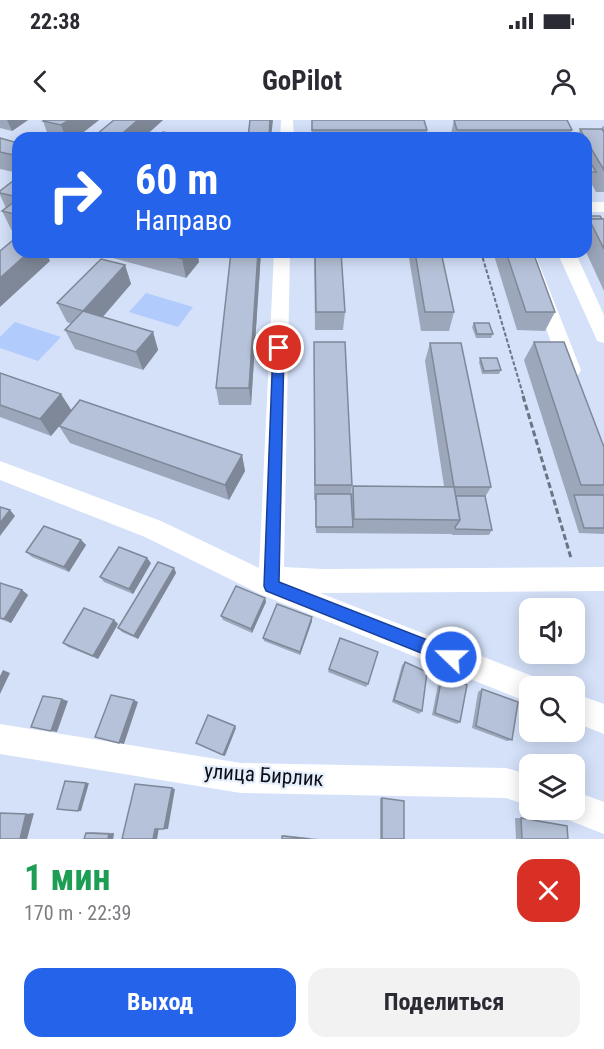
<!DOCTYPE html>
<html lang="ru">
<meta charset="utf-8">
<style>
body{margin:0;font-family:"Roboto Condensed",sans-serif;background:#f2f2f3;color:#2b2b33;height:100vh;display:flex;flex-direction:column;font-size:22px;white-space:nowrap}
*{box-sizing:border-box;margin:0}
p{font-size:20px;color:#7c7c81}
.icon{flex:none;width:33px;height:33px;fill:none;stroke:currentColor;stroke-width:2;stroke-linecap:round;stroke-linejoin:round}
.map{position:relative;height:719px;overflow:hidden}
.panel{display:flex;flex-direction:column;background:#fff;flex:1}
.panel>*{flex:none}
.hud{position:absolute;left:12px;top:12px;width:580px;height:126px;border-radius:18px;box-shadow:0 3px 15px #0003;background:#2563eb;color:#fff;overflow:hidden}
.tools{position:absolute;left:519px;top:478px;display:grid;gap:12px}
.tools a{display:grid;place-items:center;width:66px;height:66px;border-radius:12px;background:#fff;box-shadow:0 3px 15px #0003;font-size:30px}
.pin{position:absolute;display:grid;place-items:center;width:51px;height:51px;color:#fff;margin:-26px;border:3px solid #fff;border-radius:50%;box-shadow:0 2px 6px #0007}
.me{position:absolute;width:66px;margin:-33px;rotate:292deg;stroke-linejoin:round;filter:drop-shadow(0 0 4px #0008)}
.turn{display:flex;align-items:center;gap:21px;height:126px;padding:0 24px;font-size:27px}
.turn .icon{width:78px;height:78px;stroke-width:2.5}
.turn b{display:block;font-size:42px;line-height:51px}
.round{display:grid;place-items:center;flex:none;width:63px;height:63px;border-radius:18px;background:#f2f2f3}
.head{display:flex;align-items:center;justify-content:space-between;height:102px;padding:0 24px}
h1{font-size:36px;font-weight:700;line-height:45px;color:#1e9e55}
.action{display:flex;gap:12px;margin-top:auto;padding:12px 24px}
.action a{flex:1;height:69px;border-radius:18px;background:#2563eb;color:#fff;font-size:24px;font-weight:700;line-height:69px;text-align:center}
.action a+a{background:#f2f2f3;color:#2b2b33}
.status{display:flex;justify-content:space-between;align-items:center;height:42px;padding:0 30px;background:#fff;direction:ltr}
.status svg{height:16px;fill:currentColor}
header{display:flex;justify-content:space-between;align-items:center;height:78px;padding:0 24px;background:#fff;font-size:27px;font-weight:700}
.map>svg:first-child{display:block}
</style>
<div class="status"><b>22:38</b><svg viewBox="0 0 49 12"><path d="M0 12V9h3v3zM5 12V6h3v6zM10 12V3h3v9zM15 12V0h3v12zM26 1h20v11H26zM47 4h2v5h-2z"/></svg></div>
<header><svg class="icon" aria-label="back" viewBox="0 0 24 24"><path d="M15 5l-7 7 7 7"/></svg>GoPilot<svg class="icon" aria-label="person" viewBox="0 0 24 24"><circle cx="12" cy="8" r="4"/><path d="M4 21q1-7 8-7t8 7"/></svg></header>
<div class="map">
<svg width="604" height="719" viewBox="0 0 604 719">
<rect width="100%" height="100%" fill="#d4e1f9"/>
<g fill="#b1cbfd">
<polygon points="146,173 193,187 178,207 129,192"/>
<polygon points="15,202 61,217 38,241 0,228 0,217"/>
</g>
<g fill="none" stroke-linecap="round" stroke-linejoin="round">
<polyline stroke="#6b7483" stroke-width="2" stroke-dasharray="4 2" stroke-linecap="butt" points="481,132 524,278"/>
<polyline stroke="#6b7483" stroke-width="3" stroke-dasharray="6 3" stroke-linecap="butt" points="523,276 571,438"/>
<g fill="#fff" fill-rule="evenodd">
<polygon points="281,0 293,0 294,18 280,18"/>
<rect x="586" y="82" width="18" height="10"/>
<polygon points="274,132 290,132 284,447 323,449 604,447 604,471 320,473 540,559 543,567 530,567 530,583 262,475 145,417 0,360 0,341 161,401 259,448"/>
<polygon points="522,132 538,132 536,136 581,250 578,255 571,257 564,255 561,250 520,136"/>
<polygon points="557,132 574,132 577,136 604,195 604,223 597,221 595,216"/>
<polygon points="574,573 604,584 604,614 574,602"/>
<polygon points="0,604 241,643 506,648 530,655 530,686 506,678 241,673 0,634"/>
<polygon points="574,671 604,682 604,714 563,698 560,690 574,690"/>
</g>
</g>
<g fill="#9da7bb">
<polygon points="0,0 28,0 12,11 0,8"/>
<polygon points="99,0 76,18 49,18 43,1"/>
<polygon points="163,0 143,18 90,18 98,18 97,14"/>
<polygon points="312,0 427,10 426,18 312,18 312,10 311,18"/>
<polygon points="454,0 572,10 569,18 450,18"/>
<polygon points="603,6 604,6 604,72 596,72 591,63 586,72 586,18 577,18 580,9 601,9"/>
<polygon points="0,18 18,23 18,53 0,49"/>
<polygon points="18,57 18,112 12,111 2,91 6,88 0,75 0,71"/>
<polygon points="586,93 588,96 604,99 604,171 586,132"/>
<polygon points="91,132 197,132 199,142 186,158"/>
<polygon points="231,132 261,132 251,285 219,285 216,268"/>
<polygon points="314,132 341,132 345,192 343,210 315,210"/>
<polygon points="408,132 441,132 454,192 449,211 421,211"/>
<polygon points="493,132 533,132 555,192 545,211 517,210"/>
<polygon points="125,145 131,164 103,197 153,212 158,230 143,250 75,229 65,210 72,204 67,202 57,183"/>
<polygon points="474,203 493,214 491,218 476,218 472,207"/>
<polygon points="314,222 352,365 351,376 353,366 444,366 425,241 430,223 491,367 485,377 492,410 489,415 452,415 452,413 452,414 316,413 315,380 314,380"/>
<polygon points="534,222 604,327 604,414 579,413 524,240"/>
<polygon points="480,238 501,250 499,254 482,254 479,242"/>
<polygon points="0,253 71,291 242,335 245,351 229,380 70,323 59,306 51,316 0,297"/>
<polygon points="81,420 86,425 69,452 32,437 26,432"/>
<polygon points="151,443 133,474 104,462 100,457"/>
<polygon points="174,448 176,453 138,519 122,512 118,508"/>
<polygon points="0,463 22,470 28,475 11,503 0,499"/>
<polygon points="265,478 266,482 252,513 223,500 221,496"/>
<polygon points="114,500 118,504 98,539 68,527 63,523"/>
<polygon points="312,501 300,535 264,521 263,518"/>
<polygon points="405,542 422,591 419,594 392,582 402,545"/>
<polygon points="329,549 368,564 366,567 328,552"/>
<polygon points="442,556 460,602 457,604 432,595 439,559"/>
<polygon points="482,569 512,620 507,621 472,608 478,572"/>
<polygon points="380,678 382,678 404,719 380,719"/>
<polygon points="515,698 521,698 568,719 516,719"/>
<polygon points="92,712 114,713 113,719 84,719 86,713"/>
<polygon points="283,715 319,719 282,719"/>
</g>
<g fill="#7f8898">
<polygon points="7,0 28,0 12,11"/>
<polygon points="69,0 99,0 76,18 66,18 61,5"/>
<polygon points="138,0 163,0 143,18 117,18"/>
<polygon points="270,0 273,0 271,18 269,18"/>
<polygon points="29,132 46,132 50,141 0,187 0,158"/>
<polygon points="187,132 197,132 199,142 186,158 182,139"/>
<polygon points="258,132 261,132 251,285 249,268"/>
<polygon points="125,145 131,164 91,210 83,191"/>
<polygon points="153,212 158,230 143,250 136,232"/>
<polygon points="61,274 72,291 51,316 40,299"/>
<polygon points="242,335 245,351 229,380 225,365"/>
<polygon points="10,390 15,396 0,416 0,403"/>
<polygon points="81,420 86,425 69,452 64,447"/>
<polygon points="147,438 151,443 133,474 129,469"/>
<polygon points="174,448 176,453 138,519 134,516"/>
<polygon points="22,470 28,475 11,503 4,499"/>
<polygon points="265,478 266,482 252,513 251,509"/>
<polygon points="312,497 312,501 300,535 300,532"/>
<polygon points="114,500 118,504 98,539 93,536"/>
<polygon points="3,550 10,553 0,574 0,556"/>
<polygon points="62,579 68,581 57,612 51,611"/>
<polygon points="134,580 138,582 124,624 119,623"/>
<polygon points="235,606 236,608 225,636 223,635"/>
<polygon points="86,663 89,663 81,691 78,691"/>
<polygon points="172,668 175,669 168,709 164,709"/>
<polygon points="34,693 27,719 20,719 26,694"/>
<polygon points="159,708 157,719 153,719 155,709"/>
<polygon points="114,713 113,719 108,719 109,714"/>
</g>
<g fill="#b6c2d9" stroke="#7f8898" stroke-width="1.5">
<polygon points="45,0 69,0 61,5 43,1"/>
<polygon points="114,0 138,0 117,18 97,14"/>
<polygon points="250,0 270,0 269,18 248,18"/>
<polygon points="312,0 424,0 427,10 312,10"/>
<polygon points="454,0 567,0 572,10 457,10"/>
<polygon points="580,9 602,9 604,12 604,50 586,20 586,18 585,18"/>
<polygon points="163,12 191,18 156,18"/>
<polygon points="0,18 18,23 18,36 0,32"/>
<polygon points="586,40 589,40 596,52 586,52"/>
<polygon points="18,57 18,77 0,73 0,71"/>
<polygon points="18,79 18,95 2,91"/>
<polygon points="588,96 600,96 602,99 589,99 586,105 589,99"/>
<polygon points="589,99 604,99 604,129"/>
<polygon points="18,116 18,132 29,132 0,158 0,131"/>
<polygon points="157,132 187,132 182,139"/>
<polygon points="231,132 258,132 249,268 216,268"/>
<polygon points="315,132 341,132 345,192 316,192"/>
<polygon points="415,132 441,132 454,192 425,192"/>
<polygon points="506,132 533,132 555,192 526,192"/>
<polygon points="101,139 125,145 83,191 57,183"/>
<polygon points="83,191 153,212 136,232 65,210"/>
<polygon points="474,203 489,203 493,214 477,214"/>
<polygon points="314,222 345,222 352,365 315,365"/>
<polygon points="534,222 564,222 604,327 604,365 581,365"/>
<polygon points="430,223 461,223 491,367 454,367 460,400 354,399 353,366 454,367"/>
<polygon points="480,238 497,238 501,250 484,251"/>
<polygon points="0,253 61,274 40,299 0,285"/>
<polygon points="80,280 242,335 225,365 59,306"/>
<polygon points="316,374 351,374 353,407 316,407"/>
<polygon points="574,375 604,375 604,408 584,408"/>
<polygon points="456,376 485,376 492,410 456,409 455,407 460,400"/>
<polygon points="0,387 10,390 0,403"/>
<polygon points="44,406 81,420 64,447 26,432"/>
<polygon points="119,427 147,438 129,469 100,457"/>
<polygon points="158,442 174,448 134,516 118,508"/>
<polygon points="0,463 22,470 4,499 0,498"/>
<polygon points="236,466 265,478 251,509 221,496"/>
<polygon points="277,484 312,497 300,532 263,518"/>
<polygon points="84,488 114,500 93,536 63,523"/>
<polygon points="340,518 378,532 368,564 329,549"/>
<polygon points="405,542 427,552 422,591 394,580"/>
<polygon points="442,556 467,565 460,602 435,593"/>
<polygon points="482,569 518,582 512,620 476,606"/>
<polygon points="111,575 134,580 119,623 95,617"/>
<polygon points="43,576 62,579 51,611 31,607"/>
<polygon points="208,595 235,606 223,635 196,623"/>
<polygon points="65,661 86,663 78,691 57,689"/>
<polygon points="135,664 172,668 164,709 155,709 153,719 122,719"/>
<polygon points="382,678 404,681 404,719 382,719"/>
<polygon points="0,693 26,694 20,719 0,719"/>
<polygon points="521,698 567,706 568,719 522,719"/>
<polygon points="86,713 109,714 108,719 84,719"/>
<polygon points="282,716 310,719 282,719"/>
</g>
<polygon fill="#2563eb" stroke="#184099" stroke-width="1.5" points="279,224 284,228 279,462 456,531 459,537 456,543 451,545 266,471 264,466 273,228"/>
<g text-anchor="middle" stroke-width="4.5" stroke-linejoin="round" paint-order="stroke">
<g font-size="21" fill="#0b0f17" stroke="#e6eefc">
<text transform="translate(264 655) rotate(4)" y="7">улица Бирлик</text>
</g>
</g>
</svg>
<div class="tools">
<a><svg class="icon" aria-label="sound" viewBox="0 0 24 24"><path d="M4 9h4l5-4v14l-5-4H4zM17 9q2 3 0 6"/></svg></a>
<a><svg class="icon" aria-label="search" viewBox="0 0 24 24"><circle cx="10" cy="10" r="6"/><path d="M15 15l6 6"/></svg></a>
<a><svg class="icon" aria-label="layers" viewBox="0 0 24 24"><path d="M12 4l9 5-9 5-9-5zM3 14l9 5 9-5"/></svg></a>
</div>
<div class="pin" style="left:279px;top:228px;background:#d93025"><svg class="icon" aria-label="arrive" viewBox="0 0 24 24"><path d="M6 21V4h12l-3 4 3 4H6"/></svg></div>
<svg class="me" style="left:451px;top:537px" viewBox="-20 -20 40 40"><circle r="17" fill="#2563eb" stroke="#fff" stroke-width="3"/><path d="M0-11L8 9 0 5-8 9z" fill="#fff"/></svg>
<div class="hud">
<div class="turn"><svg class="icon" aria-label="right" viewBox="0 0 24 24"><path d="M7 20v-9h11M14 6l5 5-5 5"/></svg><div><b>60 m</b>Направо</div></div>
</div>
</div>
<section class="panel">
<div class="head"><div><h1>1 мин</h1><p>170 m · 22:39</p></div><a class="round" style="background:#d93025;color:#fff"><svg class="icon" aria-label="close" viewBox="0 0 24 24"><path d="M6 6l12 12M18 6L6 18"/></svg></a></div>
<div class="action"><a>Выход</a><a>Поделиться</a></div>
</section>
